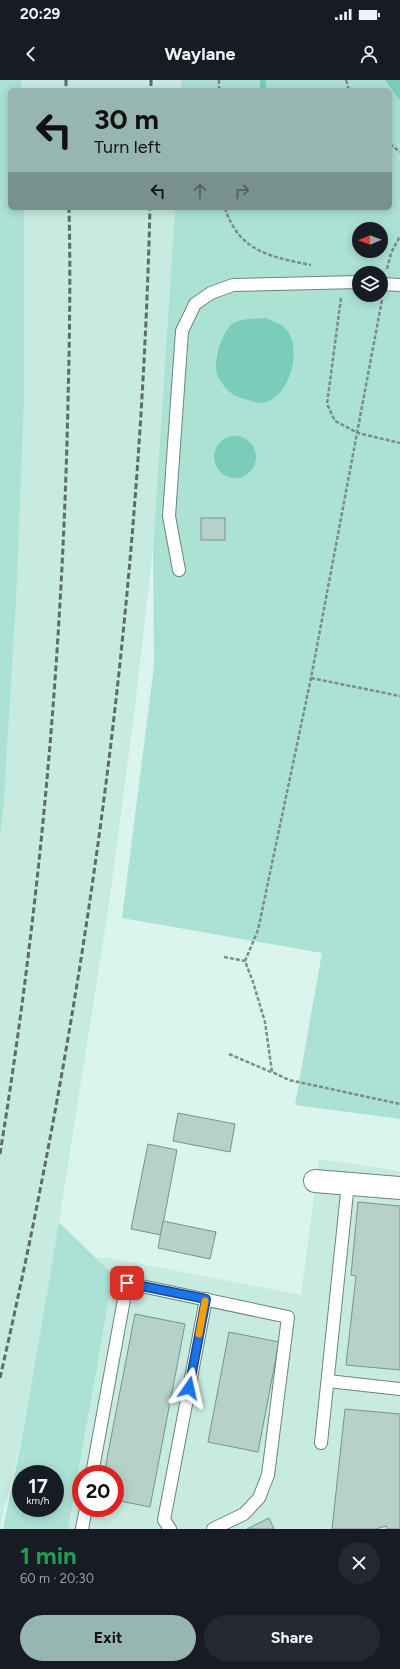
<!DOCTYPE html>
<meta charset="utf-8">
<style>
body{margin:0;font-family:Figtree,sans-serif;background:#242831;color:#f1f3f6;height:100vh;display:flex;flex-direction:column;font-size:15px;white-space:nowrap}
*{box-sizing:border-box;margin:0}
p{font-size:13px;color:#9ea1a6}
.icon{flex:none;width:22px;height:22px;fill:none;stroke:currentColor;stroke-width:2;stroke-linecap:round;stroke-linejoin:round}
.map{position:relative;height:1449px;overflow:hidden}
.side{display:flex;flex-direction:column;background:#171b24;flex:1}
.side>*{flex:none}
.guide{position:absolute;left:8px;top:8px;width:384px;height:122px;border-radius:6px;box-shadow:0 2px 10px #0003;background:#97b6b1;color:#111;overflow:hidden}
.needle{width:26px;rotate:269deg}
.tools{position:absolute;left:352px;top:142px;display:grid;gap:8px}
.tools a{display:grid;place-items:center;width:36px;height:36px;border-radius:50%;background:#171b24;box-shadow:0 2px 10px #0003;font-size:20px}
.speed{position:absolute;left:12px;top:1385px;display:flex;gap:8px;font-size:20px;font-weight:700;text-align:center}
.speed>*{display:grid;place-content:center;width:52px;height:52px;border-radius:50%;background:#171b24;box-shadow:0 2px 10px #0003;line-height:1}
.speed small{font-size:10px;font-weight:400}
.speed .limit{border:6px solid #d22;background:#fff;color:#111}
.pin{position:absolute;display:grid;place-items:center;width:34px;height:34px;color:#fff;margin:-17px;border-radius:8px;box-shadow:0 2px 6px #0006}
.me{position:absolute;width:44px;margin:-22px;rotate:11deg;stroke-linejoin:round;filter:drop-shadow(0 0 3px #0008)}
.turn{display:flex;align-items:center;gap:14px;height:84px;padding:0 20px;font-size:18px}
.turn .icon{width:52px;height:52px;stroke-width:2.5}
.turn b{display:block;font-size:28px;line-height:34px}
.lanes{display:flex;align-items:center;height:38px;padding:0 20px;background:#0003;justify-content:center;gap:20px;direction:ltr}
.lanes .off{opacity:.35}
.round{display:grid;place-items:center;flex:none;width:42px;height:42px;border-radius:21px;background:#242831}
.overview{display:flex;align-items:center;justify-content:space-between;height:68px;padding:0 20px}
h1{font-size:24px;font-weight:700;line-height:30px;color:#1e9e55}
.button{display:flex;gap:8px;margin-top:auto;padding:8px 20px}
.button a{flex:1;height:46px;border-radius:24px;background:#97b6b1;color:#111;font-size:16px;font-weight:700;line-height:46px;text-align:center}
.button a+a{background:#242831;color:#f1f3f6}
.status{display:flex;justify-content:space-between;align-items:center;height:28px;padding:0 20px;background:#171b24;direction:ltr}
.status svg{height:11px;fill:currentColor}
header{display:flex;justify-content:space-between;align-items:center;height:52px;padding:0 20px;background:#171b24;font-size:18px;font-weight:700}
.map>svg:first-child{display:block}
</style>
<div class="status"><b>20:29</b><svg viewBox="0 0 49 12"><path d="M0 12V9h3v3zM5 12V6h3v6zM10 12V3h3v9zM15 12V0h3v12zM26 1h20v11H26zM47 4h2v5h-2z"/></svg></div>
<header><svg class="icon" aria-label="back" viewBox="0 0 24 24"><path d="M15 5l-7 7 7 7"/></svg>Waylane<svg class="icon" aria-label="person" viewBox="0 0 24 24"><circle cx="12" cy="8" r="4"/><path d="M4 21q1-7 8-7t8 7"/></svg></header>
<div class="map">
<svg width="400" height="1449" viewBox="0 0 400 1449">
<rect width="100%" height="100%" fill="#daf5ed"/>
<g fill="#c7ebe1" fill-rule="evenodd">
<rect x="21" y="0" width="160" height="10"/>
<polygon points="24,128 175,128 153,468 135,628 109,824 59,1142 23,1354 0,1445 0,759 4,722 16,523 24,325"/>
<path d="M319 1079 400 1091V1449H29L55 1428V1394L84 1178H111L301 1215ZM81 1394H115V1428H81Z"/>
</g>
<g fill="#ace2d3" fill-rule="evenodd">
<polygon points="0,0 21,0 21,10 10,10 10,128 24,128 24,325 16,523 4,722 0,759"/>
<path d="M181 0H385L400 21V1039L295 1025 322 873 122 838 154 586 153 468 175 128H390V10H181ZM359 149H381V171H359ZM359 193H381V215H359Z"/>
<path d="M59 1142 113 1195 68 1449H3L23 1354ZM21 1394H55V1428H21Z"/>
</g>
<g fill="#7aceb9">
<polygon points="385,0 400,0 400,21"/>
<path d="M266 238C271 241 279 243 283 246 305 264 291 321 260 323 256 323 250 320 245 319 232 316 225 309 218 297 212 285 221 254 231 245 239 238 256 239 266 238Z"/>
<circle cx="235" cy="377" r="21"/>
</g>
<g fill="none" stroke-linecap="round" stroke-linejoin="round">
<polyline stroke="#7aceb9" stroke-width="6" points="263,0 263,10"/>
</g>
<g fill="#b6d1c9" stroke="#7a938c">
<rect x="201" y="438" width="24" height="22"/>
<polygon points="178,1033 235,1044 230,1072 173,1061"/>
<polygon points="148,1064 177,1070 161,1155 131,1149"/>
<polygon points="358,1122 400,1126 400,1290 346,1285 356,1196 351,1195"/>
<polygon points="163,1141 216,1152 210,1179 158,1168"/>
<polygon points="135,1234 185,1244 150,1427 115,1420 115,1394 104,1394"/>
<polygon points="229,1252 279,1262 258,1372 208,1362"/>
<polygon points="345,1329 400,1334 400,1449 387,1449 386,1446 376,1449 332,1449"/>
<polygon points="269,1438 274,1449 247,1449"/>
</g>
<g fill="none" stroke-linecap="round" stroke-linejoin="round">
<g stroke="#6d857e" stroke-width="14">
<g id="service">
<polyline points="381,204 400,205"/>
<polyline points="179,490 169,436 182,251 195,224 211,213 233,205 359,202"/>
<polyline points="328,1301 400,1309"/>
<polyline points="321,1363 348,1103"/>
<polyline points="92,1394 127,1203 288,1237 268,1395 259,1418 244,1434 213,1449"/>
<polyline points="82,1449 86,1428"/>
<polyline points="170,1449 164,1440 206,1219"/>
</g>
</g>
<g stroke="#6d857e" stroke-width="24">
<polyline id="minor" points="315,1101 400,1108"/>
</g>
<g stroke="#7b8d88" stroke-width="2.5" stroke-dasharray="4 2" stroke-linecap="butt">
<polyline points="219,0 219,10"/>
<polyline points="346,0 349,10"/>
<polyline points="390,64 400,72"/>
<path d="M225 128C239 172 271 177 311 185"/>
<polyline points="387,189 391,173 400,156"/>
<polyline points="341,218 327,324 335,341 358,353 400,363"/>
<polyline points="382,220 311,598 258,850 245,881 253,902 265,942 272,992 289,1000 400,1024"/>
<polyline points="311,598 400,616"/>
<polyline points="224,877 245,881"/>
<polyline points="229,974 271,992"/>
</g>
<use href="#service" stroke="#fff" stroke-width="12"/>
<use href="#minor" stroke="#fff" stroke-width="22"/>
<g stroke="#5d6d68" stroke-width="3" stroke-dasharray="6 3" stroke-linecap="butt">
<polyline points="66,0 66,10"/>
<polyline points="151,0 151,10"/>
<path d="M0 1074C38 839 60 601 67 362 69 284 71 206 69 128"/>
<path d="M0 1298C88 914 140 522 150 128"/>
</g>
</g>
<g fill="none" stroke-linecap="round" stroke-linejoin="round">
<g stroke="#114b97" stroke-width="10">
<polyline id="route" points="127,1203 206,1219 189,1308"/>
</g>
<use href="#route" stroke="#1a73e8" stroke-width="7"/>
<polyline stroke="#f59e0b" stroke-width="7" points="199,1254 205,1221"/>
</g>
</svg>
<div class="tools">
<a><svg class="needle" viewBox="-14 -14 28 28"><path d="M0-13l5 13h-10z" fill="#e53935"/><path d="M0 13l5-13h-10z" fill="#9ea1a6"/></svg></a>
<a><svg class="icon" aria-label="layers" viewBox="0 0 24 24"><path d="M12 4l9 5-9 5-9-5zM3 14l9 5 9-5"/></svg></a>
</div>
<div class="speed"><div>17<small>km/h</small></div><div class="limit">20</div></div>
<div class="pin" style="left:127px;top:1203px;background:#d93025"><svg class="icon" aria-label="arrive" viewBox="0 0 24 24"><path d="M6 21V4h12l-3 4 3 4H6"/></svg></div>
<svg class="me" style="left:189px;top:1308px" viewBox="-20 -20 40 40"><path d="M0-17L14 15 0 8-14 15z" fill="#1a73e8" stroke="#fff" stroke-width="4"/></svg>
<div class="guide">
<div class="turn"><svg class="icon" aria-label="left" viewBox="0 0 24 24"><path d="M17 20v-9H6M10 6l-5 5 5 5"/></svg><div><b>30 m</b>Turn left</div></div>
<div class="lanes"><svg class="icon" aria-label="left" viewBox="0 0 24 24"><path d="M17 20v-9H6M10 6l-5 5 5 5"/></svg><svg class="icon off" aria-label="ahead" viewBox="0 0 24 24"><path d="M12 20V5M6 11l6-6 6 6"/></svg><svg class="icon off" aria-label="right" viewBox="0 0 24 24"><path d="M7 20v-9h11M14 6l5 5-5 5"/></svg></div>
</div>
</div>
<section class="side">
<div class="overview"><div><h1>1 min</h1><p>60 m · 20:30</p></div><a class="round"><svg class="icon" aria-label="close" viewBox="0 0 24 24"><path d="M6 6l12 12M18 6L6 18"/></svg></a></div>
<div class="button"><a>Exit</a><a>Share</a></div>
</section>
